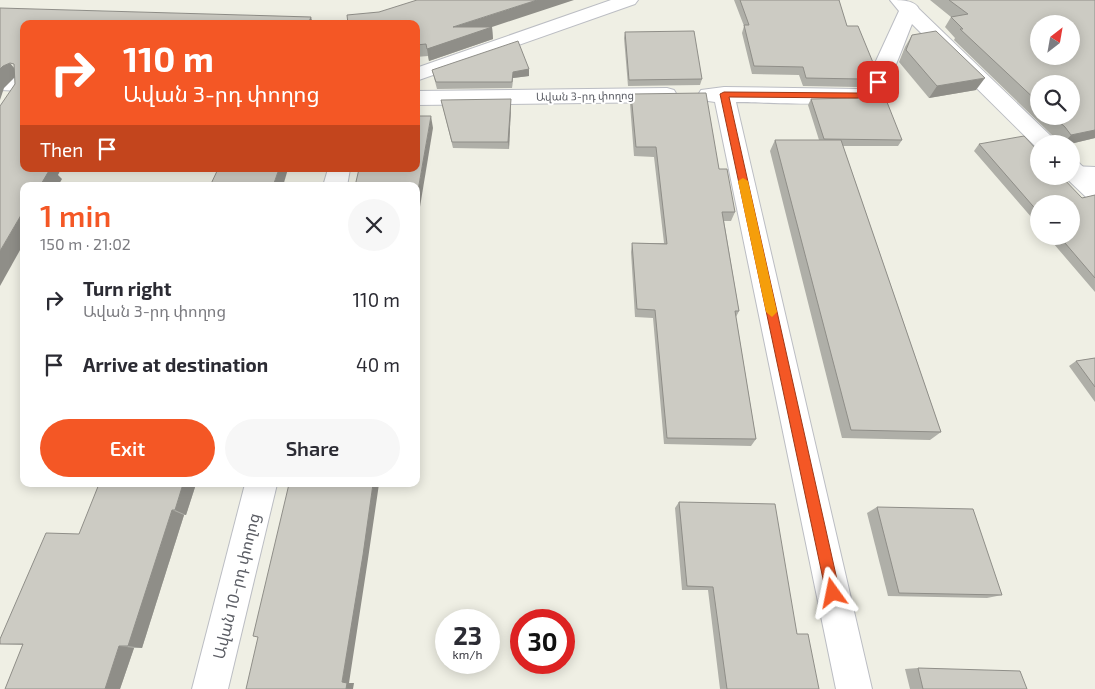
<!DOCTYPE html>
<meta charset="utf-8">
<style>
body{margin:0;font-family:"Exo 2","Noto Sans Armenian",sans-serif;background:#f7f7f7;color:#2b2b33;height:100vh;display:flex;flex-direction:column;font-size:19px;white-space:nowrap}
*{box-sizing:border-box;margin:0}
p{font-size:16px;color:#7c7c81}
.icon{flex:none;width:28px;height:28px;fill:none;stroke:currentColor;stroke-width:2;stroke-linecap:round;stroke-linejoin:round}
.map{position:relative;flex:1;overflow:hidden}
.drawer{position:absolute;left:20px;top:182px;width:400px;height:305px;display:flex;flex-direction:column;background:#fff;border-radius:10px;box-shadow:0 2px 12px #0003}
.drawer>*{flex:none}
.top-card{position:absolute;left:20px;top:20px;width:400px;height:152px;border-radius:10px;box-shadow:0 2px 12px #0003;background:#f45725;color:#fff;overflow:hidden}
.needle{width:32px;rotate:31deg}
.controls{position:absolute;left:1030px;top:15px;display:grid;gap:10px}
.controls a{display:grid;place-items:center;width:50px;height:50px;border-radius:50%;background:#fff;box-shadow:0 2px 12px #0003;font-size:25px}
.speed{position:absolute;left:435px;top:609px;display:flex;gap:10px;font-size:25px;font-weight:700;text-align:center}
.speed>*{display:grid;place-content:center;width:65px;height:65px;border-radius:50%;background:#fff;box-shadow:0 2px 12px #0003;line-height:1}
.speed small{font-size:12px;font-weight:400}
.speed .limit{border:8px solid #d22;background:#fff;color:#111}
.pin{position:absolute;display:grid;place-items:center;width:42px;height:42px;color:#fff;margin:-21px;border-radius:10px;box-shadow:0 2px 8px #0006}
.me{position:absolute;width:55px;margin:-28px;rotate:348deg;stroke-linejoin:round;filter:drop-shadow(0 0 4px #0008)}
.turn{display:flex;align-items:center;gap:18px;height:105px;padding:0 20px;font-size:22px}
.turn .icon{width:65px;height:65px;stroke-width:2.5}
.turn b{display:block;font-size:35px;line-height:42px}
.then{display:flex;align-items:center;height:48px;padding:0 20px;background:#0003;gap:10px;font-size:19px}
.round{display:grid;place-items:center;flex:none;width:52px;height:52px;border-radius:26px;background:#f7f7f7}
.summary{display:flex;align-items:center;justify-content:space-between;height:85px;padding:0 20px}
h1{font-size:30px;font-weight:600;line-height:38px;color:#f45725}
.cta{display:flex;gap:10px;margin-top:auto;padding:10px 20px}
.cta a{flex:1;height:58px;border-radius:30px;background:#f45725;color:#fff;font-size:20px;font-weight:600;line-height:58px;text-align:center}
.cta a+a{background:#f7f7f7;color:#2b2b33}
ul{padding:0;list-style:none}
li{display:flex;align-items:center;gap:15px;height:65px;padding:0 20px}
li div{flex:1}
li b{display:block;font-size:19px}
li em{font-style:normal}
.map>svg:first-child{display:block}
</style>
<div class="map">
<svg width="1095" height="689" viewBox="0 0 1095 689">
<rect width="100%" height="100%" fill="#efefe4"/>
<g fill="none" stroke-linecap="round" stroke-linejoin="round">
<g stroke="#bbbdc3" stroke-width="2">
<polygon id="lane" points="1071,166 1095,167 1095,179 1071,176"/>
</g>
<g stroke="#bbbdc3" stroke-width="2">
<g id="street">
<polygon points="611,0 638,0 635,4 416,81 416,68"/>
<path d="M890 0C901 0 915 0 919 9L1054 139 1057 144H1039L1038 149 912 24C906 38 888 90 878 97 863 108 760 102 736 102L872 689H836L715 102 701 100 698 95 701 90 724 87 857 89 864 87 899 11Z"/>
<polygon points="0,76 24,77 24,91 0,90"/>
<polygon points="667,88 674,90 677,95 674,100 667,102 416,105 416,91"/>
<polygon points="1071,161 1079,163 1095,178 1095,201 1087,198 1064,176 1071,176"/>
<polygon points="328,169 350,169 347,186 323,186"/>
<polygon points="245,484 277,484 228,689 192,689"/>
</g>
</g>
<use href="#lane" fill="#fff" fill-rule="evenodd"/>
<use href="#street" fill="#fff" fill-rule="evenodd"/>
</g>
<g fill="#afafa8" fill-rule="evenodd">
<polygon points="734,0 839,0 863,85 857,87 803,86 799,75 752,74 742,33 744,26"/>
<path d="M930 0H1095V138L1070 144H1060L1055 138 954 40 955 38 945 27 951 17ZM1039 84 1071 116H1039Z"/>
<polygon points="416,24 492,27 493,39 429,61 428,56 416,57"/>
<polygon points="625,32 702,79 700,85 628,86 624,38"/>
<polygon points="912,35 976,90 929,98 899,62 905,47"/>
<polygon points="529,69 529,76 513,78 512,88 437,89 432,70"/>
<polygon points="631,94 719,169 735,212 731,221 724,221 739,311 736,317 756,439 751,446 664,444 653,318 635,317 631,252 632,243 664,243 654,157 634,156 630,104"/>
<polygon points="811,99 902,140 898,146 843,146 941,432 930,440 842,438 770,151 775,140 819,140 808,105"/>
<polygon points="441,100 511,106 509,149 453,148"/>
<polygon points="979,144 1082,198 1095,195 1095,292 1047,236 1071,236 1039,204 1039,226 974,151"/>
<polygon points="1095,358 1095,402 1069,366 1076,361"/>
<polygon points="196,484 186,515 184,515 142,648 134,648 120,689 5,689 23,645 0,644 79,534"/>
<polygon points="679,502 797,634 819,689 720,689 708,590 682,590 675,508"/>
<polygon points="877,507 1002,595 987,598 888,596 867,513"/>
<polygon points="918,668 1027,689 910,689 905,669"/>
</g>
<g fill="#8f8e88">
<polygon points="537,0 574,0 492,27 493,39 429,61 427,49 453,27"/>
<polygon points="311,17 313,24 308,24"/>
<polygon points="10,63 20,75 14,78 4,88 0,100 0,69 3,66"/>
<polygon points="874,65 863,85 857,87 861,79"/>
<polygon points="529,69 529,76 513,78 512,88 513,72"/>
<polygon points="985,78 976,90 929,98 937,86"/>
<polygon points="511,99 511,106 509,149 508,142"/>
<polygon points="431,116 433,128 416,231 416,202"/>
<polygon points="1095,130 1095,138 1070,144 1063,144 1071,135"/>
<polygon points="45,169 61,169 58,175 62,179 58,186 40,186"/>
<polygon points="279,169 288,169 283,186 273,186"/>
<polygon points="24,210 24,243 0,286 0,251"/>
<polygon points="183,484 196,484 186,515 175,510"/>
<polygon points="373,484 379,484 368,559 349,683 354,683 353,689 346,689 342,682"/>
<polygon points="172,510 184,515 142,648 128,646"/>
<polygon points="119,646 134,648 120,689 105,689"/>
</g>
<g fill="#cccbc3" stroke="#8f8e88" fill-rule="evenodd">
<polygon points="417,0 537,0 453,27 492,27 427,49 426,44 416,45 416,24 348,24 347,15 379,12"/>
<polygon points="740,0 839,0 847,26 858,26 874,65 867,77 861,79 806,78 803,67 754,66 744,25 749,25"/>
<path d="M949 0H1095V130L1071 135 1065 127 1053 116H1071V84H1039V103L960 29H963L951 17 968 14ZM1039 24H1071V56H1039Z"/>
<polygon points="0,8 311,17 308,24 24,24 24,169 50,169 40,186 24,186 24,210 0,251 0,106 15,84 14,64 10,63 3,66 0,69"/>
<polygon points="694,31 702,79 629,80 625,32"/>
<polygon points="936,31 985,78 937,86 906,50 912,35"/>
<polygon points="518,41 529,69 513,72 512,82 436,82 432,70"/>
<polygon points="883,92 902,140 824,139 811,99 856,98 873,96"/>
<polygon points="706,93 719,169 727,169 735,212 722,212 739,311 735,311 756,439 667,438 655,310 637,309 632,243 667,244 656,147 636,147 631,94"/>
<polygon points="511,99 508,142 452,142 441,100"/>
<polygon points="416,116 431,116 416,202 416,186 355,186 359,169 416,169"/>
<polygon points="1024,136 1039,152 1039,176 1061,176 1082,198 1095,195 1095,278 1059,236 1071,236 1071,204 1039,204 1039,213 979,144"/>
<polygon points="775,140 841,140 941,432 851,430"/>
<polygon points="218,169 279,169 273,186 210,186"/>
<polygon points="1095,358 1095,387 1076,361"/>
<polygon points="99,484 183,484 175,510 172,510 128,646 119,646 105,689 5,689 23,644 0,644 0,639 46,533 79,534"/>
<polygon points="289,484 373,484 363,555 342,682 347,683 346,689 246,689 258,637 253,636"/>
<polygon points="679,502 775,504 797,634 808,634 819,689 727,689 713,587 687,586"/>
<polygon points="877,507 973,509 1002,595 899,593"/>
<polygon points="918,668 1020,671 1027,689 923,689"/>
</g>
<polygon fill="#f45725" stroke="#9f3918" points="878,79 882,82 874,94 858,98 729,97 840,593 838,598 833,600 828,598 826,593 720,94 724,92 857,93 868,90 875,80"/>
<polygon fill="#f59e0b" points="743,178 748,181 777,312 772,317 766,312 738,181"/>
<g text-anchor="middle" stroke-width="4" stroke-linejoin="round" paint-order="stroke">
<g font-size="11" fill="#5c5e65" stroke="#fff">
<text transform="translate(585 96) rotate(-1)" y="4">Ավան 3-րդ փողոց</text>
</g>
<g font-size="16" fill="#5c5e65" stroke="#fff">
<text transform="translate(236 586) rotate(-76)" y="6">Ավան 10-րդ փողոց</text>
</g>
</g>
</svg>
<div class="controls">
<a><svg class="needle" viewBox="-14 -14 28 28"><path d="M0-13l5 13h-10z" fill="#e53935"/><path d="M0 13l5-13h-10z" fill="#7c7c81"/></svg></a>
<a><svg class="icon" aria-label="search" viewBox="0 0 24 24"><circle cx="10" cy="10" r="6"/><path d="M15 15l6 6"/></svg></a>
<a>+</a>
<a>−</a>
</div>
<div class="speed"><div>23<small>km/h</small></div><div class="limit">30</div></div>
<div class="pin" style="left:878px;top:82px;background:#d93025"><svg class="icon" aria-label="arrive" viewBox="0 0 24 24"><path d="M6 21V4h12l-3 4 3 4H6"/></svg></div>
<svg class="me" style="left:833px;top:593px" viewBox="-20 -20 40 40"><path d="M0-17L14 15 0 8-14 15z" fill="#f45725" stroke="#fff" stroke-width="4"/></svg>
<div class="top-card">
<div class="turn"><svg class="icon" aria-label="right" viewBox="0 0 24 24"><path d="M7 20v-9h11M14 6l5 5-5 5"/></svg><div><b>110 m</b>Ավան 3-րդ փողոց</div></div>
<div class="then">Then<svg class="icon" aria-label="arrive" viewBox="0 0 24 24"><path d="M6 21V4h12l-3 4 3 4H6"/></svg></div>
</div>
<section class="drawer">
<div class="summary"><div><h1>1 min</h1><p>150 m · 21:02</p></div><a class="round"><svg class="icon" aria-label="close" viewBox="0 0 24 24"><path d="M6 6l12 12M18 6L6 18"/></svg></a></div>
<ul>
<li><svg class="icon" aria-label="right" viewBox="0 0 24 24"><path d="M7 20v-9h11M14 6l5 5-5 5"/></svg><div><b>Turn right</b><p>Ավան 3-րդ փողոց</p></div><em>110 m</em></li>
<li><svg class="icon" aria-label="arrive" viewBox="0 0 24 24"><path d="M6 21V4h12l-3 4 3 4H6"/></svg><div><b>Arrive at destination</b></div><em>40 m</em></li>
</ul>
<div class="cta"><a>Exit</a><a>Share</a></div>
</section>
</div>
